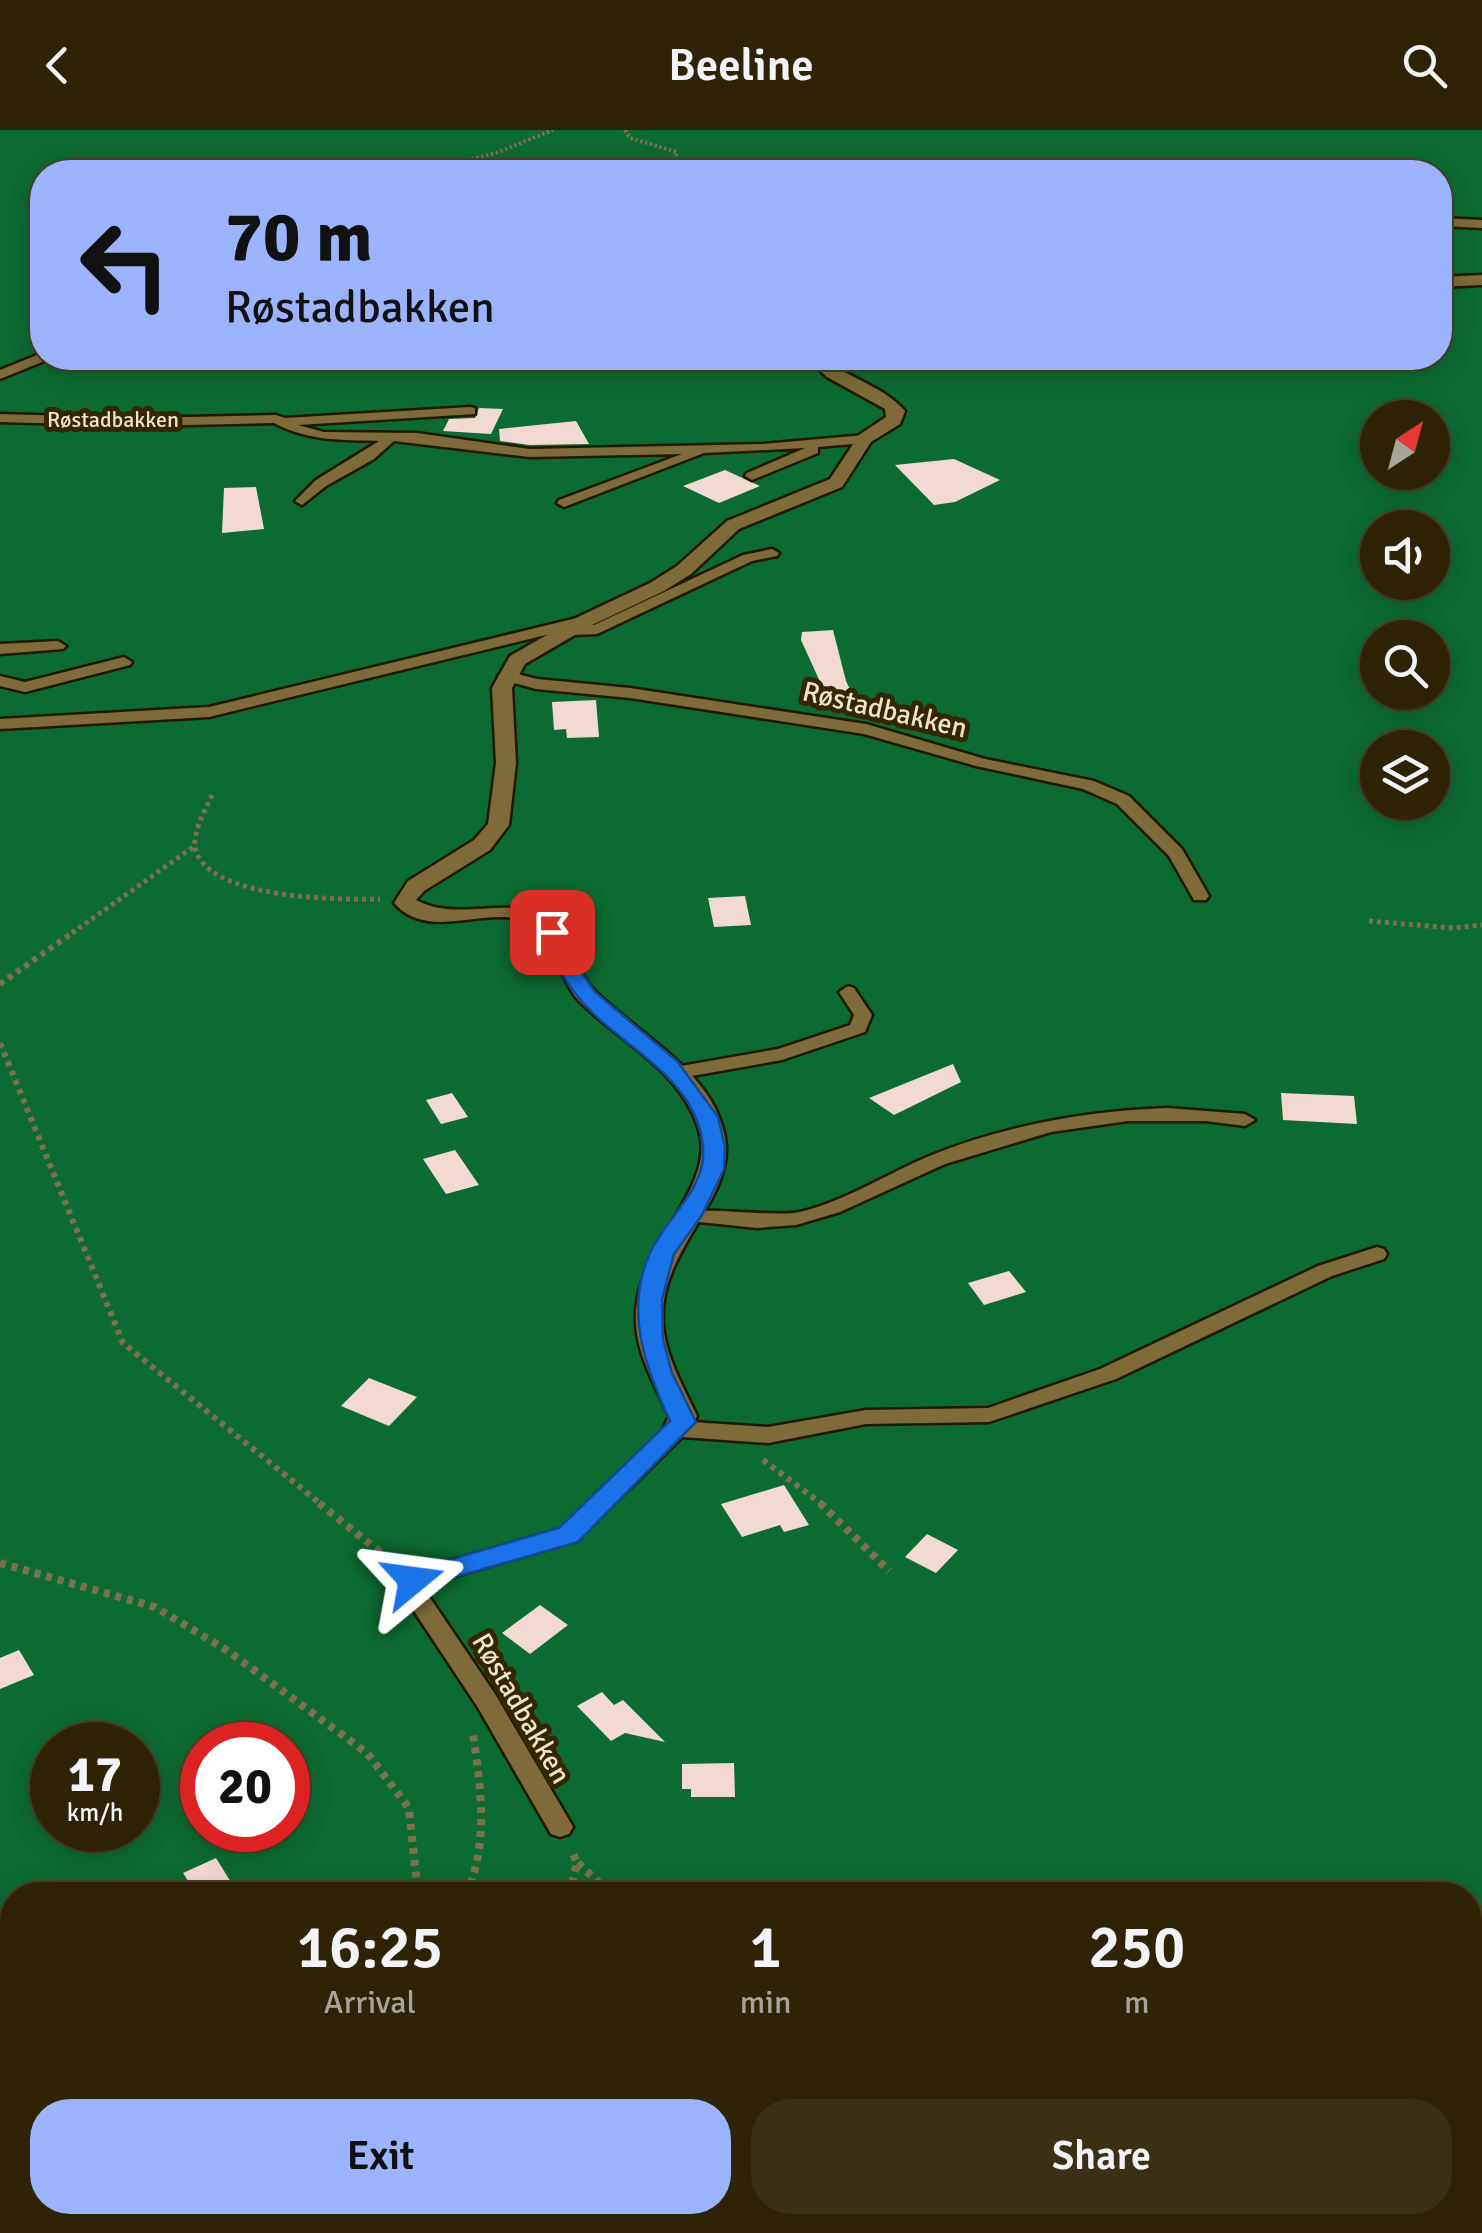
<!DOCTYPE html>
<meta charset="utf-8">
<style>
body{margin:0;font-family:Signika,sans-serif;background:#3a3013;color:#f1f3f6;height:100vh;display:flex;flex-direction:column;font-size:38px;white-space:nowrap}
*{box-sizing:border-box;margin:0}
p{font-size:32px;color:#a7a49a}
.icon{flex:none;width:55px;height:55px;fill:none;stroke:currentColor;stroke-width:2;stroke-linecap:round;stroke-linejoin:round}
.map{position:relative;flex:1;overflow:hidden}
.side{position:absolute;left:0px;top:1752px;width:1482px;height:352px;display:flex;flex-direction:column;background:#2e2405;border-radius:40px 40px 0 0;box-shadow:0 5px 25px #0003,0 0 0 2px #494127}
.side>*{flex:none}
.banner{position:absolute;left:30px;top:30px;width:1422px;height:210px;border-radius:40px;box-shadow:0 5px 25px #0003,0 0 0 2px #494127;background:#9cb4fd;color:#111;overflow:hidden}
.needle{width:65px;rotate:36deg}
.controls{position:absolute;left:1360px;top:270px;display:grid;gap:20px}
.controls a{display:grid;place-items:center;width:90px;height:90px;border-radius:50%;background:#2e2405;box-shadow:0 5px 25px #0003,0 0 0 2px #494127;font-size:50px}
.speed{position:absolute;left:30px;top:1592px;display:flex;gap:20px;font-size:50px;font-weight:700;text-align:center}
.speed>*{display:grid;place-content:center;width:130px;height:130px;border-radius:50%;background:#2e2405;box-shadow:0 5px 25px #0003,0 0 0 2px #494127;line-height:1}
.speed small{font-size:25px;font-weight:400}
.speed .limit{border:15px solid #d22;background:#fff;color:#111}
.pin{position:absolute;display:grid;place-items:center;width:85px;height:85px;color:#fff;margin:-42px;border-radius:20px;box-shadow:0 5px 15px #0006}
.me{position:absolute;width:110px;margin:-55px;rotate:74deg;stroke-linejoin:round;filter:drop-shadow(0 0 8px #0008)}
.turn{display:flex;align-items:center;gap:35px;height:210px;padding:0 30px;font-size:45px}
.turn .icon{width:130px;height:130px;stroke-width:2.5}
.turn b{display:block;font-size:70px;line-height:85px}
.eta{display:flex;justify-content:space-evenly;align-items:center;height:170px;text-align:center}
.eta b{font-size:60px;font-weight:600;line-height:70px}
.cta{display:flex;gap:20px;margin-top:auto;padding:20px 30px}
.cta a{flex:1;height:115px;border-radius:40px;background:#9cb4fd;color:#111;font-size:40px;font-weight:600;line-height:115px;text-align:center}
.cta a+a{background:#3a3013;color:#f1f3f6}
header{display:flex;justify-content:space-between;align-items:center;height:130px;padding:0 30px;background:#2e2405;font-size:45px;font-weight:600}
.map>svg:first-child{display:block}
</style>
<header><svg class="icon" aria-label="back" viewBox="0 0 24 24"><path d="M15 5l-7 7 7 7"/></svg>Beeline<svg class="icon" aria-label="search" viewBox="0 0 24 24"><circle cx="10" cy="10" r="6"/><path d="M15 15l6 6"/></svg></header>
<div class="map">
<svg width="1482" height="2103" viewBox="0 0 1482 2103">
<rect width="100%" height="100%" fill="#3d3007"/>
<path fill="#0c6b30" fill-rule="evenodd" d="M0 0H1482V2103H0ZM42 42H1440V228H42ZM1378 288H1432V342H1378ZM1378 398H1432V452H1378ZM1378 508H1432V562H1378ZM1378 618H1432V672H1378ZM52 1615H138V1700H52ZM202 1615H288V1700H202ZM12 1765H1470V2092H12Z"/>
<g fill="#f3d9d4">
<polygon points="479,278 503,279 491,304 443,301 449,289 475,288"/>
<polygon points="576,291 589,314 530,315 500,311 499,299"/>
<polygon points="954,329 1000,350 955,372 934,375 895,335"/>
<polygon points="725,340 760,356 719,373 683,356"/>
<polygon points="256,357 264,399 222,403 224,358"/>
<polygon points="833,500 846,551 858,576 832,578 801,510 802,502"/>
<polygon points="596,570 599,607 567,608 566,599 554,600 552,572"/>
<polygon points="745,766 751,795 714,797 708,768"/>
<polygon points="953,934 961,952 894,985 869,968"/>
<polygon points="452,963 468,987 441,994 426,970"/>
<polygon points="1281,963 1354,966 1357,994 1283,990"/>
<polygon points="455,1020 479,1055 446,1064 423,1029"/>
<polygon points="1009,1141 1026,1162 984,1175 968,1153"/>
<polygon points="369,1248 417,1267 389,1296 341,1276"/>
<polygon points="784,1355 809,1395 784,1402 780,1395 742,1407 721,1374"/>
<polygon points="927,1404 958,1420 936,1443 905,1427"/>
<polygon points="540,1475 568,1495 530,1524 502,1503"/>
<polygon points="19,1520 34,1545 0,1559 0,1528"/>
<polygon points="602,1562 614,1575 623,1570 665,1612 625,1603 611,1611 577,1576"/>
<polygon points="734,1633 735,1667 691,1667 691,1659 682,1659 682,1634"/>
<polygon points="216,1728 239,1765 197,1765 183,1743"/>
</g>
<g fill="none" stroke-linecap="round" stroke-linejoin="round">
<g stroke="#211800" stroke-width="5">
<g id="lane">
<polygon points="1269,33 1324,37 1330,40 1219,42"/>
<polygon points="1440,88 1482,90 1482,98 1440,96"/>
<polygon points="42,223 42,228 48,228 47,230 0,249 0,240"/>
<polygon points="184,228 467,228 461,232 313,237 190,232"/>
<path d="M470 277 475 278V284L298 295 324 302 417 303 530 319 763 314 865 305 872 309 865 313 818 317V323L752 350 745 346 747 343 805 318 704 323 564 377 557 373 559 370 682 324 530 327 394 311 374 329 326 356 302 375 295 371 316 350 379 311C341 310 308 311 274 293L141 296 0 292V284L141 288 276 285 285 288Z"/>
<polygon points="772,419 779,423 777,426 752,431 597,504 573,505 566,500 209,587 0,599 0,589 209,577 585,486 593,491 588,495 594,495 743,425"/>
<polygon points="58,511 66,516 63,519 0,524 0,514"/>
<polygon points="124,527 132,532 130,535 25,562 0,556 0,546 25,552"/>
<polygon points="506,541 537,549 630,558 866,594 985,629 1094,651 1129,666 1182,719 1209,766 1206,770 1194,770 1169,726 1117,674 1083,659 976,636 864,604 630,568 536,559 500,549 498,546"/>
<polygon points="848,856 854,858 872,885 865,902 782,930 675,949 665,943 675,937 778,919 850,895 854,885 839,862"/>
<path d="M1167 978 1245 984 1255 990 1245 996 1206 991H1128L1051 1002 945 1034 840 1082 796 1095 757 1098 690 1091 680 1085C691 1074 773 1088 800 1082 845 1071 885 1045 927 1027 1003 996 1085 981 1167 978Z"/>
<polygon points="1377,1117 1384,1119 1387,1124 1384,1129 1332,1146 1116,1249 989,1292 866,1294 768,1313 682,1307 576,1411 424,1455 424,1459 495,1564 569,1690 573,1697 569,1704 560,1707 551,1704 477,1576 400,1460 405,1444 560,1399 669,1294 677,1291 768,1297 866,1280 988,1278 1100,1239 1318,1136"/>
</g>
</g>
<g stroke="#211800" stroke-width="5">
<g id="street">
<polygon points="1482,145 1482,155 1440,157 1440,147"/>
<path d="M806 228H823C848 248 885 257 905 281L900 294 871 312 842 357 739 399 691 444 664 461 592 495 525 534 512 558 516 633 509 695 490 720 424 761 416 770C459 793 509 764 553 788 572 810 575 841 595 861 637 904 714 941 725 1008 736 1070 658 1119 663 1193 665 1226 683 1256 697 1286L687 1306H667L663 1299 669 1286C656 1257 638 1227 636 1194 631 1119 714 1063 700 1004 684 941 621 913 579 871 558 849 555 802 525 791 484 776 428 812 394 773L408 751 474 710 488 694 496 633 492 558 510 526 578 487 650 453 677 436 727 391 830 349 859 305 886 287 885 279 827 247Z"/>
</g>
</g>
<g stroke="#7c714d" stroke-width="4" stroke-dasharray="2.5 2.5" stroke-linecap="butt">
<polyline points="625,0 630,8 677,22 675,29 646,42"/>
<polyline points="418,42 496,23 553,0"/>
</g>
<g stroke="#7c714d" stroke-width="5" stroke-dasharray="4 4" stroke-linecap="butt">
<path d="M212 665C205 681 189 707 197 724 217 769 338 770 380 769"/>
<polyline points="1369,791 1453,798 1482,795"/>
<polyline points="72,803 196,715"/>
</g>
<g stroke="#7c714d" stroke-width="6" stroke-dasharray="5 5" stroke-linecap="butt">
<polyline points="0,854 75,801"/>
<polyline points="0,913 123,1213 322,1375"/>
<polyline points="763,1330 823,1375"/>
</g>
<g stroke="#7c714d" stroke-width="8" stroke-dasharray="6 6" stroke-linecap="butt">
<polyline points="319,1373 397,1436"/>
<polyline points="820,1373 889,1441"/>
<polyline points="0,1433 155,1477 228,1521 367,1623 409,1678 418,1765"/>
<polyline points="578,1733 612,1765"/>
<path d="M466 1765C489 1713 481 1659 473 1604"/>
<polyline points="569,1765 577,1733 571,1719"/>
<polyline points="805,1765 889,1757 921,1765"/>
<polyline points="1470,1783 1482,1784"/>
<polyline points="411,2103 420,2092"/>
</g>
<use href="#lane" fill="#7e6b39" fill-rule="evenodd"/>
<use href="#street" fill="#7e6b39" fill-rule="evenodd"/>
</g>
<path fill="#1a73e8" stroke="#114b97" stroke-width="2.5" d="M552 796 563 802 575 833 595 862 677 931 718 987 725 1017 724 1039 702 1085 674 1124 662 1170 663 1209 672 1243 696 1292 578 1412 413 1459 404 1457 400 1450 404 1443 559 1398 670 1291C645 1237 624 1181 650 1123 666 1087 707 1060 703 1016 696 945 619 917 579 868 562 848 551 827 542 802Z"/>
<g text-anchor="middle" stroke-width="10" stroke-linejoin="round" paint-order="stroke">
<g font-size="22" fill="#eee4ca" stroke="#332600">
<text x="113" y="297">Røstadbakken</text>
</g>
<g font-size="28" fill="#eee4ca" stroke="#332600">
<text transform="translate(885 579) rotate(13)" y="10">Røstadbakken</text>
<text transform="translate(522 1578) rotate(60)" y="10">Røstadbakken</text>
</g>
</g>
</svg>
<div class="controls">
<a><svg class="needle" viewBox="-14 -14 28 28"><path d="M0-13l5 13h-10z" fill="#e53935"/><path d="M0 13l5-13h-10z" fill="#a7a49a"/></svg></a>
<a><svg class="icon" aria-label="sound" viewBox="0 0 24 24"><path d="M4 9h4l5-4v14l-5-4H4zM17 9q2 3 0 6"/></svg></a>
<a><svg class="icon" aria-label="search" viewBox="0 0 24 24"><circle cx="10" cy="10" r="6"/><path d="M15 15l6 6"/></svg></a>
<a><svg class="icon" aria-label="layers" viewBox="0 0 24 24"><path d="M12 4l9 5-9 5-9-5zM3 14l9 5 9-5"/></svg></a>
</div>
<div class="speed"><div>17<small>km/h</small></div><div class="limit">20</div></div>
<div class="pin" style="left:552px;top:802px;background:#d93025"><svg class="icon" aria-label="arrive" viewBox="0 0 24 24"><path d="M6 21V4h12l-3 4 3 4H6"/></svg></div>
<svg class="me" style="left:413px;top:1450px" viewBox="-20 -20 40 40"><path d="M0-17L14 15 0 8-14 15z" fill="#1a73e8" stroke="#fff" stroke-width="4"/></svg>
<div class="banner">
<div class="turn"><svg class="icon" aria-label="left" viewBox="0 0 24 24"><path d="M17 20v-9H6M10 6l-5 5 5 5"/></svg><div><b>70 m</b>Røstadbakken</div></div>
</div>
<section class="side">
<div class="eta">
<div><b>16:25</b><p>Arrival</p></div>
<div><b>1</b><p>min</p></div>
<div><b>250</b><p>m</p></div>
</div>
<div class="cta"><a>Exit</a><a>Share</a></div>
</section>
</div>
